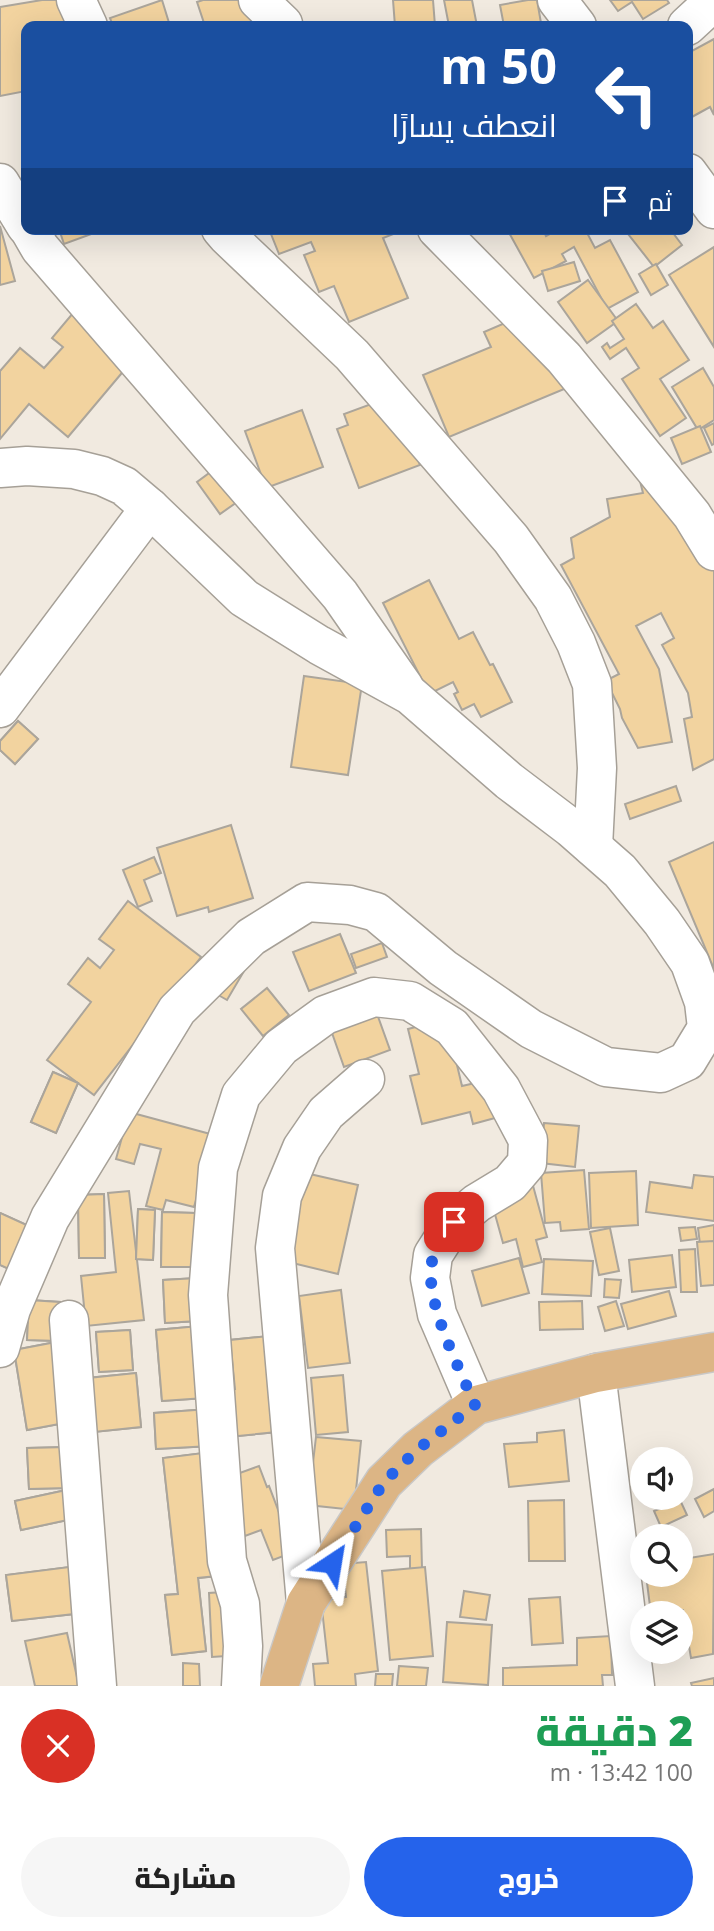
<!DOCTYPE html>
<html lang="ar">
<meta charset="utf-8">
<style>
body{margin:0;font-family:"Open Sans",Cairo,sans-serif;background:#f6f6f6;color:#222;direction:rtl;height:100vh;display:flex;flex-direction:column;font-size:26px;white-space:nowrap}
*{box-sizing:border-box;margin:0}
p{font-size:23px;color:#767676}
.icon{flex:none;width:38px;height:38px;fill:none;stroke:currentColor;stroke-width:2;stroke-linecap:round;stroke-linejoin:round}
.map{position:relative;height:1686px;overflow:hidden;direction:ltr}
.details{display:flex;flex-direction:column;background:#fff;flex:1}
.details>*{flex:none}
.top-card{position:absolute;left:21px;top:21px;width:672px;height:214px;border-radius:14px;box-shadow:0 7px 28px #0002;direction:rtl;background:#1a4fa0;color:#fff;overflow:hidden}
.buttons{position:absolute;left:630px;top:1447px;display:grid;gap:14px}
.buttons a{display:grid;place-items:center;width:63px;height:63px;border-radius:50%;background:#fff;box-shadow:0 7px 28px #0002;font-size:35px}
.pin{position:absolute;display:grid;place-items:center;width:60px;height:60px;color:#fff;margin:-30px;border-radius:14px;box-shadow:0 4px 10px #0006}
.me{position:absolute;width:77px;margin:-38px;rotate:33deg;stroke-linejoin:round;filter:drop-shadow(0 0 5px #0008)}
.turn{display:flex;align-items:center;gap:24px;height:147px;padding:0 21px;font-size:32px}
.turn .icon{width:91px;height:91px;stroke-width:2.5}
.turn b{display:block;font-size:49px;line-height:60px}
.then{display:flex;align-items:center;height:66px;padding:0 21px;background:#0003;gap:14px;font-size:26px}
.round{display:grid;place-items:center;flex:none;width:74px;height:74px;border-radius:37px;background:#f6f6f6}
.overview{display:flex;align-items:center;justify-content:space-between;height:119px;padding:0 21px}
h1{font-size:42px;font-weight:800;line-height:52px;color:#1e9e55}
.button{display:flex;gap:14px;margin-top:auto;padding:14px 21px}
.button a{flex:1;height:80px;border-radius:42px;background:#2563eb;color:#fff;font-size:28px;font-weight:800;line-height:80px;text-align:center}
.button a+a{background:#f6f6f6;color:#222}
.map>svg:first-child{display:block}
</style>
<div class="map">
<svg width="714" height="1686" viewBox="0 0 714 1686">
<rect width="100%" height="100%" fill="#f1eae0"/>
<g fill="#f2d39f" stroke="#aba59b" stroke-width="2">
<polygon points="42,0 69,0 74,26 26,26 26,91 0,96 0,7"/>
<polygon points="162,0 170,26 113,26 110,18"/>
<polygon points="203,0 256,0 265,26 205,26 197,2"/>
<polygon points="393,0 433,0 435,26 395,26"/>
<polygon points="444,0 472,0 477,26 449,26"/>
<polygon points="528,0 537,0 541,23 523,26 502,26 504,26 500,5"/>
<polygon points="610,0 667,0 669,3 643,19 632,2 618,11"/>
<polygon points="714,39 714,115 710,107 690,118 688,114 688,53"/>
<polygon points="0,226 15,281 0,285"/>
<polygon points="59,229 105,229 64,244"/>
<polygon points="269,229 406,229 383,238 408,298 349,322 334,286 319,292 304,255 315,251 311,242 279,254"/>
<polygon points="507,229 543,229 546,236 559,229 585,229 595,248 610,240 638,292 607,309 574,247 562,254 566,261 534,278"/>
<polygon points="627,229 670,229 682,245 654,267 625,230"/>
<polygon points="714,247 714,347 669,275"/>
<polygon points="574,262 580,281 548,291 542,271"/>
<polygon points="656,264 668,285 651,295 639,274"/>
<polygon points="588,280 618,321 587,343 558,302"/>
<polygon points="84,300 142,349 68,437 29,404 0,439 0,371 20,348 44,368 63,347 52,338"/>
<polygon points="636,304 653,328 663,321 689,360 660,379 686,418 660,436 622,379 639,368 626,348 610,359 602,347 607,343 610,348 624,339 612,321"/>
<polygon points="531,312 569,387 449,437 423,375 491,347 484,332"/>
<polygon points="703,368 714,387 714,420 698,430 672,387"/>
<polygon points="393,396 420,465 359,488 337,429 348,425 344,414"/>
<polygon points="302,410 323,467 266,488 245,431"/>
<polygon points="714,423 714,444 712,445 704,428"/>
<polygon points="700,426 711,452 682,464 671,438"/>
<polygon points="216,468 240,500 220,514 197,482"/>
<polygon points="660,470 714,571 714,759 693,770 684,719 692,717 688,693 662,645 674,638 661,613 636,626 659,669 672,742 638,748 622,718 620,709 612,693 609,679 619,674 561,565 574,558 571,538 610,517 607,499 643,493 640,481"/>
<polygon points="429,580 459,639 473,632 490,665 493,664 512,702 481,717 474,704 462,710 454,694 458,692 453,682 429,694 383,603"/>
<polygon points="304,676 362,684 348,775 291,767"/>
<polygon points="18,721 38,739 15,764 0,750 0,741"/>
<polygon points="18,721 38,739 15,764 0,750 0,741"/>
<polygon points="676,786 681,801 630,819 625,804"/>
<polygon points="231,825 253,898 209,912 208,907 177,916 157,848"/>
<polygon points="714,842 714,969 669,862"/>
<polygon points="154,857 161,873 144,880 152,901 138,907 123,870"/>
<polygon points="128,901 201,957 94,1095 47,1060 91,1002 68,984 88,958 100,968 114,950 99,939"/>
<polygon points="340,934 356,973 309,991 293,952"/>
<polygon points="382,943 387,957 356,968 351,954"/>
<polygon points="247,966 227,1000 213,992"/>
<polygon points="267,988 289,1015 263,1036 241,1009"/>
<polygon points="376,1011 390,1050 344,1067 326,1016"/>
<polygon points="446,1019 462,1086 497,1078 506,1115 473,1124 470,1112 422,1124 410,1076 419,1074 408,1029"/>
<polygon points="53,1072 78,1083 56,1133 31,1122"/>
<polygon points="53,1072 78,1083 56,1133 31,1122"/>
<polygon points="129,1112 214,1135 194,1207 166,1200 163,1210 146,1206 161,1149 140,1144 134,1164 116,1159"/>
<polygon points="544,1123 579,1126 575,1167 541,1163"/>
<polygon points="584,1170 589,1229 561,1231 560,1222 545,1223 541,1173"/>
<polygon points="529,1171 547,1237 536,1240 542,1262 523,1267 516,1239 503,1243 486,1182"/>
<polygon points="636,1171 638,1225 591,1228 589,1173"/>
<polygon points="301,1172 358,1185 338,1274 280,1260"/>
<polygon points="694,1175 714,1177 714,1221 646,1212 650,1182 692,1188"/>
<polygon points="129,1191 144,1320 86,1326 81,1276 116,1272 108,1193"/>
<polygon points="104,1194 105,1258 79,1258 78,1195"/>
<polygon points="104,1194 105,1258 79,1258 78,1195"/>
<polygon points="138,1209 155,1210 153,1260 136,1259"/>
<polygon points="138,1209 155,1210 153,1260 136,1259"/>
<polygon points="162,1212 195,1213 194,1267 161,1267"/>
<polygon points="162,1212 195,1213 194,1267 161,1267"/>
<polygon points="0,1213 31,1227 11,1270 0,1265"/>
<polygon points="0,1213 31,1227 11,1270 0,1265"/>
<polygon points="714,1225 714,1242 700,1244 698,1228"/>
<polygon points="695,1227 697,1239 681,1241 679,1228"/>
<polygon points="610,1228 619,1271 599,1275 590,1232"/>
<polygon points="714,1241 714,1285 701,1286 697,1242"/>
<polygon points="695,1249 697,1292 681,1292 679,1250"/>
<polygon points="672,1255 676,1287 632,1292 629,1260"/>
<polygon points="519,1258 529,1293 482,1306 472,1271"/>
<polygon points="544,1259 593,1261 591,1296 542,1294"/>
<polygon points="197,1278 198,1321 165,1323 163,1280"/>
<polygon points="197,1278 198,1321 165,1323 163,1280"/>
<polygon points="605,1279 621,1280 619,1298 604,1297"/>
<polygon points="341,1290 350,1363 308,1368 299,1296"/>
<polygon points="669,1291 676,1316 628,1329 621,1304"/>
<polygon points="29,1300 60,1302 58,1341 27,1340"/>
<polygon points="29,1300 60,1302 58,1341 27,1340"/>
<polygon points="582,1301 583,1329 540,1330 539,1302"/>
<polygon points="616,1301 624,1326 605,1331 598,1307"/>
<polygon points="199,1326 205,1398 162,1401 156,1330"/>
<polygon points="199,1326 205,1398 162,1401 156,1330"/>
<polygon points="130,1330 133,1370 99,1372 96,1332"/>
<polygon points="130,1330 133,1370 99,1372 96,1332"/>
<polygon points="269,1336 277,1432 228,1437 224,1390 235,1389 230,1340"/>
<polygon points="269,1336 277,1432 228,1437 224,1390 235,1389 230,1340"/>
<polygon points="56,1342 70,1422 27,1430 14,1350"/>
<polygon points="56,1342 70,1422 27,1430 14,1350"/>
<polygon points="136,1373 141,1427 94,1432 88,1378"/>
<polygon points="136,1373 141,1427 94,1432 88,1378"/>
<polygon points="343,1375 348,1432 316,1435 311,1378"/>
<polygon points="209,1409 211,1446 156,1449 154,1413"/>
<polygon points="209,1409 211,1446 156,1449 154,1413"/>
<polygon points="564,1430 569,1481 509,1487 504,1444 537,1442 537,1433"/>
<polygon points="316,1437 361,1441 354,1510 308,1505"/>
<polygon points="67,1447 68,1488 29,1489 27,1448"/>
<polygon points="67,1447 68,1488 29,1489 27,1448"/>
<polygon points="203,1453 217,1576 198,1578 206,1651 172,1655 165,1595 178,1594 163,1458"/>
<polygon points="203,1453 217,1576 198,1578 206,1651 172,1655 165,1595 178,1594 163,1458"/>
<polygon points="259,1466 267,1487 269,1486 294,1552 273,1560 261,1530 245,1536 223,1479"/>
<polygon points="71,1489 77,1518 21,1530 15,1501"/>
<polygon points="71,1489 77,1518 21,1530 15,1501"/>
<polygon points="714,1489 714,1511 704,1517 695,1499"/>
<polygon points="564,1500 565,1561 529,1561 528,1501"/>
<polygon points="680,1500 687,1515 661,1527 654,1511"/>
<polygon points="421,1529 422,1568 410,1569 410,1556 387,1557 386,1530"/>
<polygon points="714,1554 713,1654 691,1658 683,1610 651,1614 646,1575 681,1575 681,1564 684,1564 683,1559"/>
<polygon points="366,1562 378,1671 355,1674 356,1686 315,1686 313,1664 328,1663 321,1600 346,1597 342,1564"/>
<polygon points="77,1566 83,1613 12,1621 6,1575"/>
<polygon points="77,1566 83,1613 12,1621 6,1575"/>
<polygon points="425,1567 433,1656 390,1660 382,1571"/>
<polygon points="237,1591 241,1655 212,1657 209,1593"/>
<polygon points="464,1591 490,1595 486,1620 460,1617"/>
<polygon points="560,1597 563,1643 532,1645 529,1599"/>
<polygon points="447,1622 492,1625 488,1685 443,1682"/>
<polygon points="67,1633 79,1686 35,1686 25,1641"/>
<polygon points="611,1636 612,1675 602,1675 603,1686 503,1686 503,1668 577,1665 577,1638"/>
<polygon points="183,1663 199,1664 200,1686 183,1686"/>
<polygon points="399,1666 428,1668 426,1686 397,1686"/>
<polygon points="376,1674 393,1674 392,1686 375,1686"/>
<polygon points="714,1678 714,1686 692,1686 691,1683"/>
</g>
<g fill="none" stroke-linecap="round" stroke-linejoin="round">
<g stroke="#a6a097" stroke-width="41">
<g id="minor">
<polyline points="76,0 88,26"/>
<polyline points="258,0 283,24"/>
<polyline points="557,0 577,26"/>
<polyline points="687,26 714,1"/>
<polyline points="688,173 714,209"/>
<polyline points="0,183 26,226"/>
<polyline points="29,229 40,248 340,595 404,687"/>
<polyline points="221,229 227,236 352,355 511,539 553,598 576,643 592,684 597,768 593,847"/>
<polyline points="437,229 564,358 692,515 714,551"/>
<polyline points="0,468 27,466 74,469 102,476 124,486 150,508 244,598 319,645 410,695 509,781 571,828 620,871 662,922 690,963 704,1002 707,1028 687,1061 661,1073 606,1067 531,1029 443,968 376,912 350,905 307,902 251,937 177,1010 50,1218 11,1309 0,1348"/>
<polyline points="0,708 150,508"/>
<polyline points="69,1320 97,1686"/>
<polyline points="596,1373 635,1686"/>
<polyline points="306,1603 275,1248 282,1196 302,1148 326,1113 365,1079"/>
<polyline points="241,1686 243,1646 240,1604 227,1561 208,1295 218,1168 241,1095 281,1047 325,1015 374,997 410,1001 452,1027 501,1089 528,1140 527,1163 510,1183 477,1203 454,1222 433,1255 430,1278 437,1314 476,1405"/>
</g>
</g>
<g stroke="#c9c8c7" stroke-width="41">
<polyline id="major" points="279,1686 306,1603 384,1482 418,1449 476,1405 596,1373 714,1352"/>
</g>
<use href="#minor" stroke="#fff" stroke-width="38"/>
<use href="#major" stroke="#dcb585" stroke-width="38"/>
</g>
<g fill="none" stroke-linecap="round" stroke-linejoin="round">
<path stroke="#2563eb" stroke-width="12" stroke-dasharray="0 21.6" d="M332 1563 384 1482 418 1449 475 1405C460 1369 419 1292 434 1255 439 1243 448 1232 454 1222"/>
</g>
</svg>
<div class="buttons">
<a><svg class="icon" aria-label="sound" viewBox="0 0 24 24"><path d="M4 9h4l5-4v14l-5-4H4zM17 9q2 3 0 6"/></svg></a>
<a><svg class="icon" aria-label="search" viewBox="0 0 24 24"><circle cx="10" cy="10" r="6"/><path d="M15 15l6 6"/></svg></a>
<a><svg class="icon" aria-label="layers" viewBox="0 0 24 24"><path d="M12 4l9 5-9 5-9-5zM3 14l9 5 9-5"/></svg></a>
</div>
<div class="pin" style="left:454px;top:1222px;background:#d93025"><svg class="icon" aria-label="arrive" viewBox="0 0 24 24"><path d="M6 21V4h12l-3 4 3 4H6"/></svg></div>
<svg class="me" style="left:332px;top:1563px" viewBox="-20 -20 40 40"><path d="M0-17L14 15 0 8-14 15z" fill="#2563eb" stroke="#fff" stroke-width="4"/></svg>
<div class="top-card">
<div class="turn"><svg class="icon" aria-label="left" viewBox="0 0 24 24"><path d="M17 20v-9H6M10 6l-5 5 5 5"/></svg><div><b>50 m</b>انعطف يسارًا</div></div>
<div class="then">ثم<svg class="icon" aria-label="arrive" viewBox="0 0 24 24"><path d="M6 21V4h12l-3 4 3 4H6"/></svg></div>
</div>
</div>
<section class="details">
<div class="overview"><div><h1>2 دقيقة</h1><p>100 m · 13:42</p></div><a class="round" style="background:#d93025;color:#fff"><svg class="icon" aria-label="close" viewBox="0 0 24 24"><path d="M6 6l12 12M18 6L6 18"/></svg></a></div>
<div class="button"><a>خروج</a><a>مشاركة</a></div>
</section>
